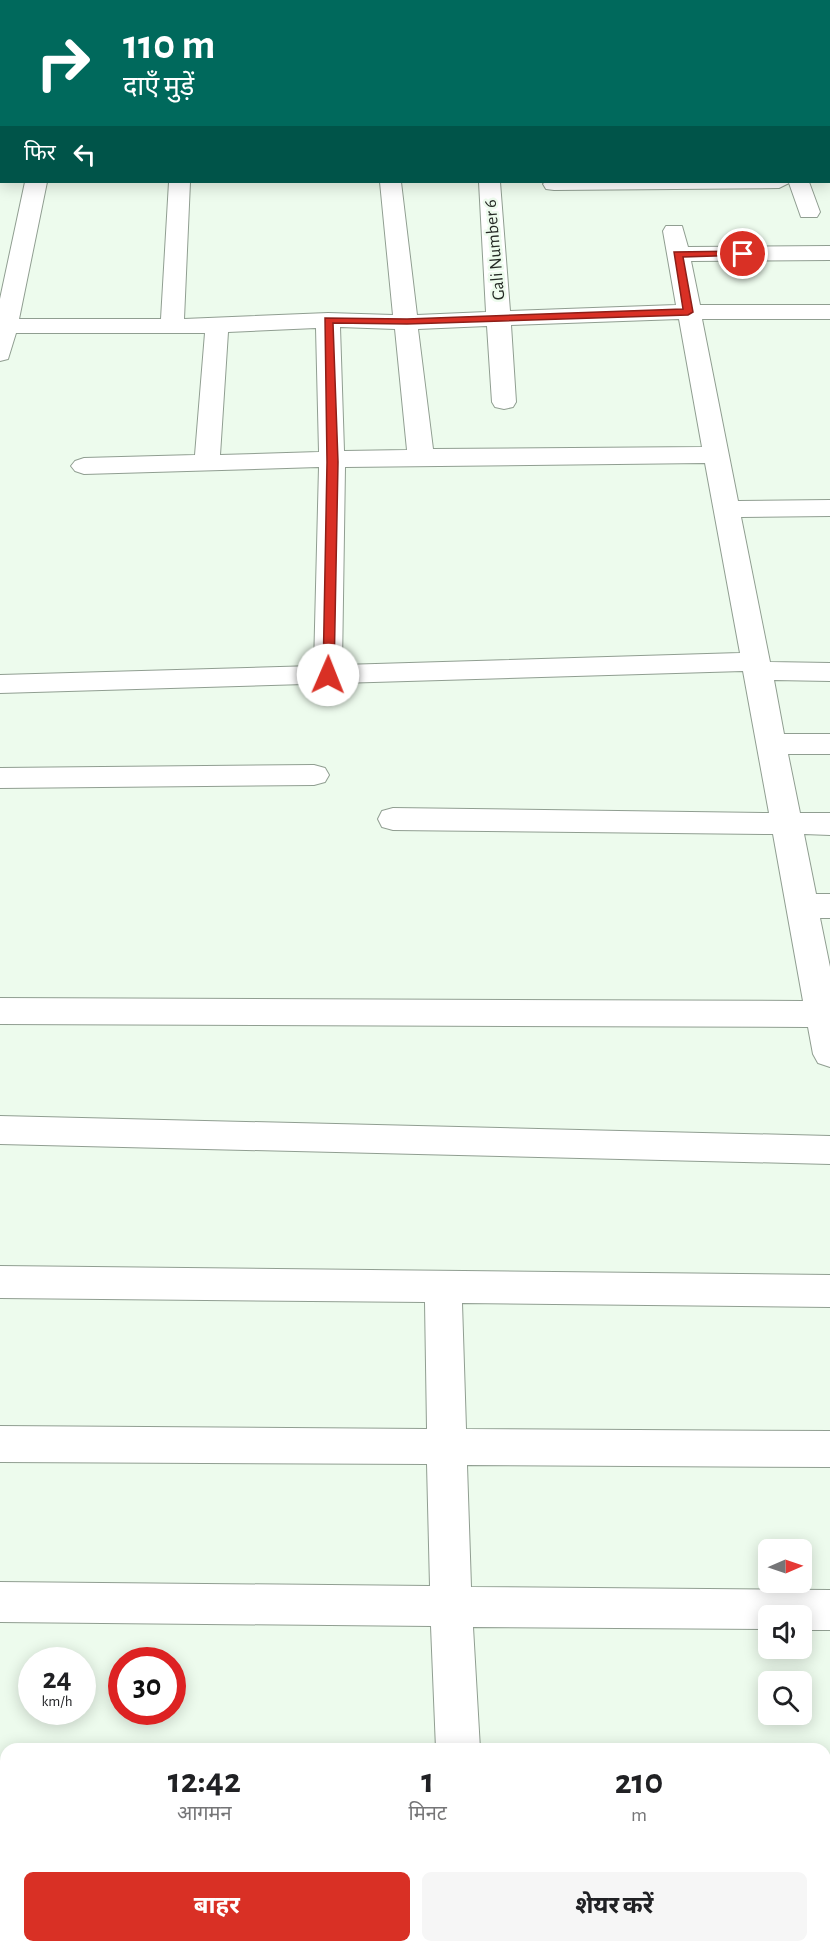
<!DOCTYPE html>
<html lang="hi">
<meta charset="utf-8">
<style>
body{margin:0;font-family:"Alegreya Sans","Noto Sans Devanagari",sans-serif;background:#f6f6f6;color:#202124;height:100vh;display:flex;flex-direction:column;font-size:22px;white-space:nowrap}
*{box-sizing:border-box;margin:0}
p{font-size:20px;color:#757577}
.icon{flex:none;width:33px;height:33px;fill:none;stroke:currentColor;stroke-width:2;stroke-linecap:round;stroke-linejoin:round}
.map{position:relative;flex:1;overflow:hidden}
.details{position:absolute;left:0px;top:1743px;width:831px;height:210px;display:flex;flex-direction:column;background:#fff;border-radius:18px 18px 0 0;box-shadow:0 3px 15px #0003}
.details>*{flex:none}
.hud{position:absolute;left:0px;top:0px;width:831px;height:183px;box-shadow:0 3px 15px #0003;background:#00695c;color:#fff;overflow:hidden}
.needle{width:39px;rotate:88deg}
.controls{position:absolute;left:758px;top:1539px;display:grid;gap:12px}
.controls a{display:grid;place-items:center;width:54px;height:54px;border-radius:9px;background:#fff;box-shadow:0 3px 15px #0003;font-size:30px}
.speed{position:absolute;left:18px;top:1647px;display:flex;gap:12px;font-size:30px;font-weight:700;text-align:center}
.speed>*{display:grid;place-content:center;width:78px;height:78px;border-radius:50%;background:#fff;box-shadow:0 3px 15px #0003;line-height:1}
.speed small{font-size:15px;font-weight:400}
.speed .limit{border:9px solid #d22;background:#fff;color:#111}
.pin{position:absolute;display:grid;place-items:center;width:51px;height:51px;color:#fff;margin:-26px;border:3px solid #fff;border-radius:50%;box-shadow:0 2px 6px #0007}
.me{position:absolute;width:66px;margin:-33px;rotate:1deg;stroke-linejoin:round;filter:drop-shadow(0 0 4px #0008)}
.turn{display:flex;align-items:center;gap:21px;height:126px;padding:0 24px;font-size:27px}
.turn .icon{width:78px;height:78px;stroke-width:2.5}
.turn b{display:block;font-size:42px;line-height:51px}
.then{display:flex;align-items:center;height:57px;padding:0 24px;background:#0003;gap:12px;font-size:22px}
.eta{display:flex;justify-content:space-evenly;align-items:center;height:102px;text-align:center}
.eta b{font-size:36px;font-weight:700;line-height:42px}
.primary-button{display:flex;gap:12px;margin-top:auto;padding:12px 24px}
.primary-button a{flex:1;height:69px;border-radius:9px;background:#d93025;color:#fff;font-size:24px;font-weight:700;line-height:69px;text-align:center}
.primary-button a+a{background:#f6f6f6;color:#202124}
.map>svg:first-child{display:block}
</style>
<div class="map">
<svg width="830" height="1953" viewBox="0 0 830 1953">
<rect width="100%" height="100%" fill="#edfbed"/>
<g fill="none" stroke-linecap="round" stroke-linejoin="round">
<g stroke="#909e91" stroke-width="2">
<g id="street">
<rect x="44" y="0" width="18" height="2"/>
<polygon points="192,0 210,0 191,2"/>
<rect x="331" y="0" width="18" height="2"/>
<rect x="739" y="0" width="18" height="2"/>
<rect x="0" y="79" width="2" height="12"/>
<path d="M25 182H47L19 319H161L169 182H190L184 319 328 313 393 315 380 182H401L417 315 486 312 479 182H500L510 311 676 305 663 231 666 226H682L688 247 830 246V260L691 261 700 305H830V319H702L738 501 830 500V516L741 517 770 662 830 663V681L774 680 784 734H830V754H788L800 813H830V835L804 834 816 894H830V918H820L830 967V1067L818 1063 813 1054 808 1027 0 1024V998L803 1001 773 834 393 830 382 827 378 819 382 811 393 808 769 813 743 671 0 693V675L314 666 319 467 84 474 75 471 71 466 75 461 84 458 195 455 205 333H16L8 359 0 361V299ZM679 319 702 447 433 449 418 329 487 326 492 402 495 407 504 409 513 407 516 402 511 325ZM340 327 395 329 407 450 344 451ZM316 328 319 452 220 455 228 332ZM705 463 740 653 342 665 345 467Z"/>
<polygon points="545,182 809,182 820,212 817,217 801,217 789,183 779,188 554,190 546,189 543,184"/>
<polygon points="314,765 325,768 329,775 325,782 314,785 0,788 0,768"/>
<polygon points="0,1116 830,1136 830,1164 0,1144"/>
<polygon points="0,1266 830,1275 830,1307 462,1303 466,1429 830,1431 830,1467 467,1465 471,1587 830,1590 830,1630 801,1630 801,1616 768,1616 768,1629 473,1627 480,1749 436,1749 431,1626 0,1622 0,1582 430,1586 427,1464 0,1462 0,1426 427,1429 425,1302 0,1298"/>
<polygon points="0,1796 6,1797 6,1843 0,1842"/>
<rect x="825" y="1811" width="5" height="46"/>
<rect x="441" y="1947" width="48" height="6"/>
</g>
</g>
<use href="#street" fill="#fff" fill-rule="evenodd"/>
</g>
<polygon fill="#d93025" stroke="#8d1f18" stroke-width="1.5" points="743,251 746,252 746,255 683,257 693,312 688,315 407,324 333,323 338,462 334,675 328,679 323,677 327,462 325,318 407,319 683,309 674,252"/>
<g text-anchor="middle" stroke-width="5" stroke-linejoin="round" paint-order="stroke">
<g font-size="18" fill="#252a25" stroke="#edfbed">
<text transform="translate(494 250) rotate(-95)" y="6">Gali Number 6</text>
</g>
</g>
</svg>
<div class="controls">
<a><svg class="needle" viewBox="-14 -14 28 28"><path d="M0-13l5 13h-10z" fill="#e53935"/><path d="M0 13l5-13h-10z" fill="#757577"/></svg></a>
<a><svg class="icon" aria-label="sound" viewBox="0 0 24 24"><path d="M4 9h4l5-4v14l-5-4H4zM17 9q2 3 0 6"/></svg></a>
<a><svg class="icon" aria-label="search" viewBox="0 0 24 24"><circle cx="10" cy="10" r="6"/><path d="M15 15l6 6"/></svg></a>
</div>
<div class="speed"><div>24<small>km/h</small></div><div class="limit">30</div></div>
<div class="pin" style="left:743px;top:254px;background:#d93025"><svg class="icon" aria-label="arrive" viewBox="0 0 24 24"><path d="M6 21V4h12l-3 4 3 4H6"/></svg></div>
<svg class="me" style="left:328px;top:675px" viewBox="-20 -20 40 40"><circle r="19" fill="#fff"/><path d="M0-13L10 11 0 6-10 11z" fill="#d93025"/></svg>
<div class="hud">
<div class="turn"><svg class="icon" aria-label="right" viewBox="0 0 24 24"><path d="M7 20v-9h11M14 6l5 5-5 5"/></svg><div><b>110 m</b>दाएँ मुड़ें</div></div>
<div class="then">फिर<svg class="icon" aria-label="left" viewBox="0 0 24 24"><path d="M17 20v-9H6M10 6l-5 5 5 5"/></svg></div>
</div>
<section class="details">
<div class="eta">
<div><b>12:42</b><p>आगमन</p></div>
<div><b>1</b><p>मिनट</p></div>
<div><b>210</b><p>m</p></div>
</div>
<div class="primary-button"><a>बाहर</a><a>शेयर करें</a></div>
</section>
</div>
